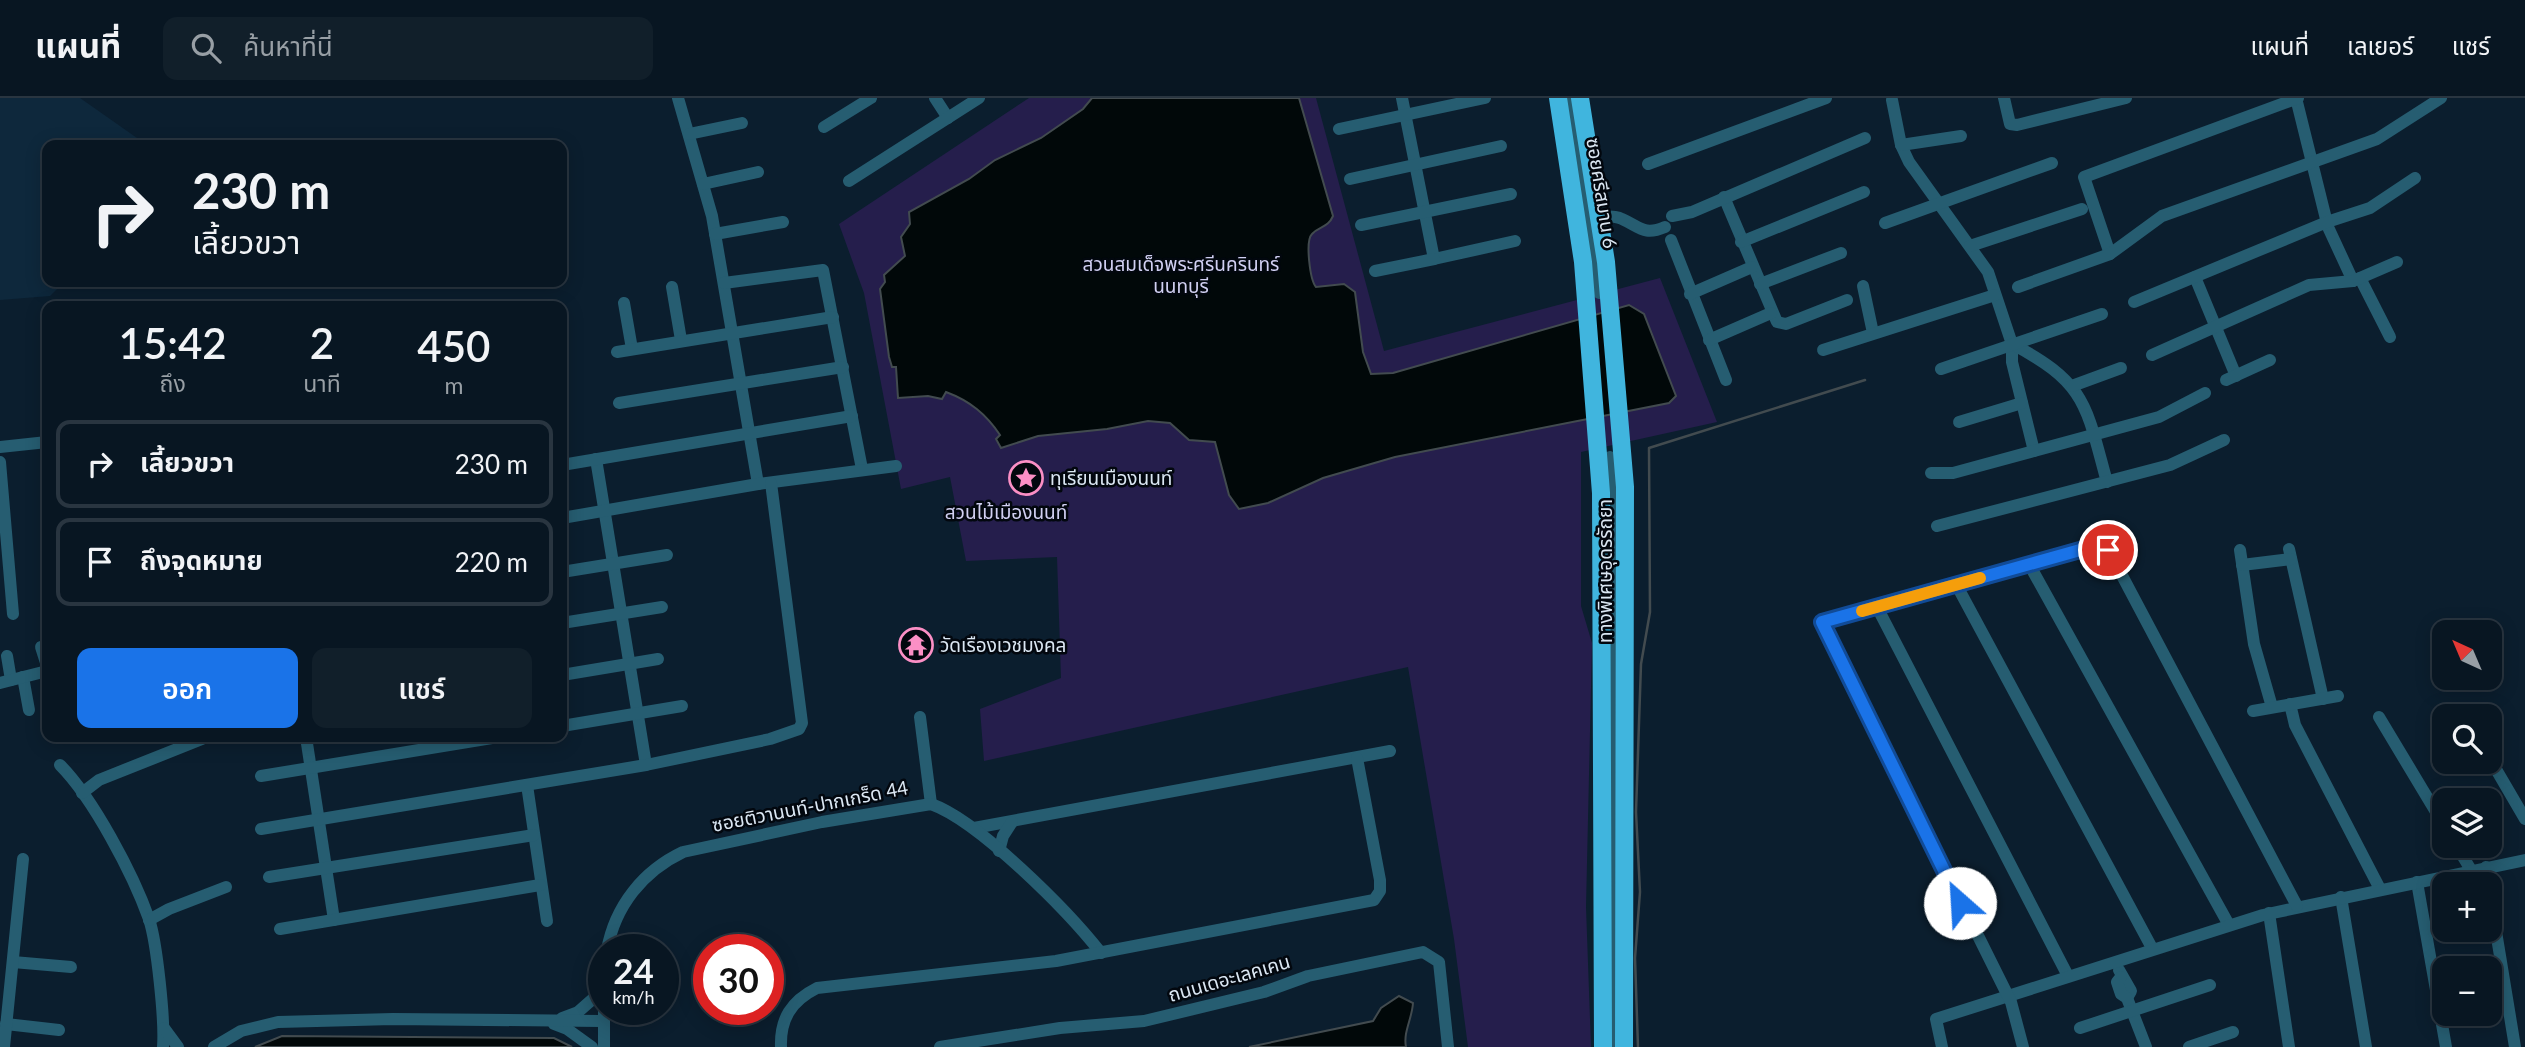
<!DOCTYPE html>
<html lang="th">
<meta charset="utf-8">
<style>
body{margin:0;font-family:Lato,"Noto Sans Thai",sans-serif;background:#111f2a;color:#f1f3f6;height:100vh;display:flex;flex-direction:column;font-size:26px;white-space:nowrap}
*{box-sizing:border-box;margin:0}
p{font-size:23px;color:#989fa5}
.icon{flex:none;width:38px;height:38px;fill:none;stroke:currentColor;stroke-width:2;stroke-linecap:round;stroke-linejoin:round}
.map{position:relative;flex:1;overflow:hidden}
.side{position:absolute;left:42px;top:203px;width:525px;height:441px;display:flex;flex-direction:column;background:#081622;border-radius:14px;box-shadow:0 4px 18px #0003,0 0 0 2px #293540}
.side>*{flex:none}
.guide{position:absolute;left:42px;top:42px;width:525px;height:147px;border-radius:14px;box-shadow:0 4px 18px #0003,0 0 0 2px #293540;background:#081622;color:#f1f3f6;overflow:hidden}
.needle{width:46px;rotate:316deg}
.fabs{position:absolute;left:2432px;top:522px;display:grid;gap:14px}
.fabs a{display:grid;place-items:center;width:70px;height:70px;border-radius:14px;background:#081622;box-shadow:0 4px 18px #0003,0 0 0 2px #293540;font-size:35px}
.speed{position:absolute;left:588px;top:836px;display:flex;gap:14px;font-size:35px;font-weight:700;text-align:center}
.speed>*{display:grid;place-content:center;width:91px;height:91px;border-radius:50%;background:#081622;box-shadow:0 4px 18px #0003,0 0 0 2px #293540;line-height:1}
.speed small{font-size:18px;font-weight:400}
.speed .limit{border:10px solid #d22;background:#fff;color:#111}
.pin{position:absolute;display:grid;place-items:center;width:60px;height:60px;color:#fff;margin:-30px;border:4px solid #fff;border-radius:50%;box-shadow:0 2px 7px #0007}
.me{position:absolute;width:77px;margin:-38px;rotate:334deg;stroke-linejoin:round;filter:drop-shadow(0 0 5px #0008)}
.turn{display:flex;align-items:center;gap:24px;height:147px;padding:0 35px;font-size:32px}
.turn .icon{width:91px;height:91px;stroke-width:2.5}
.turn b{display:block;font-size:49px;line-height:60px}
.eta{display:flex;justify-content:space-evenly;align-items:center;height:119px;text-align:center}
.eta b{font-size:42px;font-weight:600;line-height:49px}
.action{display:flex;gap:14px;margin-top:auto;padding:14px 35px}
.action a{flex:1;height:80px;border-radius:14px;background:#1a73e8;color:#fff;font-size:28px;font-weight:600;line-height:80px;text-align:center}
.action a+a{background:#111f2a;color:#f1f3f6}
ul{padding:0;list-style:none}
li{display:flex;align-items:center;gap:21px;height:88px;margin:0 14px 10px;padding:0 21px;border:4px solid #293540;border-radius:14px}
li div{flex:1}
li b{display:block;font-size:26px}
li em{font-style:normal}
header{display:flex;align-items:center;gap:42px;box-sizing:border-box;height:98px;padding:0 35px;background:#081622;border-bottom:2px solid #293540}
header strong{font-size:33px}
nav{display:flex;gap:38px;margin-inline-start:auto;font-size:24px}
.search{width:490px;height:63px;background:#111f2a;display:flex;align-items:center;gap:18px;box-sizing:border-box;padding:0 24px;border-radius:14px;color:#989fa5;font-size:26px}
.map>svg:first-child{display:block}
</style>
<header>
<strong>แผนที่</strong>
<div class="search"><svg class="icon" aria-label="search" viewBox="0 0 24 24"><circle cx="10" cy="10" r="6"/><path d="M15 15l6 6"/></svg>ค้นหาที่นี่</div>
<nav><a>แผนที่</a><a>เลเยอร์</a><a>แชร์</a></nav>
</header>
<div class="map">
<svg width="2525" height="949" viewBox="0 0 2525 949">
<rect width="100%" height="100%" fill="#0b1e2e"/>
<polygon fill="#0e283c" points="0,0 80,0 147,47 47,47 47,184 64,184 50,198 0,202"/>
<polygon fill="#251e4c" points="1029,0 1316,0 1384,253 1660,180 1717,324 1581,354 1581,508 1592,545 1586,809 1591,949 1468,949 1454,841 1408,569 984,663 980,611 1061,580 1057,459 966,463 950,379 901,391 864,195 839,126"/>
<g fill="#010809" stroke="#424b4f" stroke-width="2">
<path d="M1092 0H1299L1333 118C1328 130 1319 128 1312 136 1305 143 1310 182 1316 189L1344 186 1355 194 1363 254 1371 276 1393 275 1629 207 1644 216 1676 298 1669 305 1395 359 1323 380 1268 405 1239 411 1229 397 1215 344 1189 342 1170 325 1148 323 1107 331 1038 338 1001 350 996 341 1000 337C986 316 970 303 946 294L942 301 928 298 898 300 896 269H892L889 259 880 191 885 184 884 177 905 158 901 139 910 126 909 114 969 81 995 62 1041 40 1083 11Z"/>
<path d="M1399 898 1413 905C1412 921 1403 934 1406 949H1249L1373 923 1381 910Z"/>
<polygon points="282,938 554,940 572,949 255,949"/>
</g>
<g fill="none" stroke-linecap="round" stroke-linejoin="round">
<polyline stroke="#424b4f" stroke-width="2.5" points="1638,949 1635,860 1640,794 1636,714 1641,566 1650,514 1649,350 1865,282"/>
<g stroke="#265d71" stroke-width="12">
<polyline points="678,0 712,118 758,386"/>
<polyline points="935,0 948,20"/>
<polyline points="1402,0 1434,161 1515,143"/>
<polyline points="1568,0 1599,195"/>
<polyline points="2004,0 2010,26 2017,27 2126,0"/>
<polyline points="2296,0 2328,129 2353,183"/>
<polyline points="1892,2 1901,47 1909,64 1988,174 2012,246 2012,264 2034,353"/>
<polyline points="824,29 871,0"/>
<polyline points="1339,31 1485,0"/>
<polyline points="689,36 742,25"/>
<polyline points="1901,47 1961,38"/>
<polyline points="1648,66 1826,0"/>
<polyline points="1350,81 1501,48"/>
<polyline points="849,83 979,0"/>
<polyline points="703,86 758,74"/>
<polyline points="1724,99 1777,224 1786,226 1847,202"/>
<path d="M1593 118C1603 119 1614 117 1622 121 1640 129 1644 138 1665 129"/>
<polyline points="1672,118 1692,114 1865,40"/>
<polyline points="1885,125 2052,65"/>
<polyline points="1361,127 1511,96"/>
<polyline points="715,136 783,124"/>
<polyline points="1671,142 1726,282"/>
<polyline points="1741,144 1864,94"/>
<polyline points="1970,148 2082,111"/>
<polyline points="2110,156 2084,79 2298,0"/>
<polyline points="1375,173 1434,161"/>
<polyline points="2195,179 2236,278"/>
<polyline points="2360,180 2390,239"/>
<polyline points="724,185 823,172 862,371"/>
<polyline points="1760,186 1841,155"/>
<polyline points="1863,188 1873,235"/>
<polyline points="672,189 681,242"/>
<polyline points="2018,189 2110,156 2162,118 2377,41 2441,0"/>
<polyline points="1690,196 1752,169"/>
<polyline points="2134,204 2327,124 2370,110 2415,80"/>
<polyline points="624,205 632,251"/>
<polyline points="1709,242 1771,215"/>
<path d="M2012 246C2087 285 2086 308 2107 384"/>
<polyline points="1823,252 1995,197"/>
<polyline points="617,254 833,219"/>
<polyline points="2152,257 2309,187 2353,183 2397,164"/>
<polyline points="1941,271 2102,216"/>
<polyline points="2226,282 2270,262"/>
<polyline points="2072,288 2121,270"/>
<polyline points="619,305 843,269"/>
<polyline points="1959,324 2022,305"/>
<polyline points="0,349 47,344"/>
<polyline points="1610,359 1613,949"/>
<polyline points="596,361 646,667"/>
<polyline points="0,364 13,516"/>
<polyline points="562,367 852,318"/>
<polyline points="1931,375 1953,375 2159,319 2205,295"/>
<polyline points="562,420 758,386 896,368"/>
<polyline points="1937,428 2170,367 2224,342"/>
<polyline points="2289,451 2323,601"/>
<polyline points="2240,452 2254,546 2272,609"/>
<polyline points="2029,466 2229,827"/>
<polyline points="2242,467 2291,461"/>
<polyline points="562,474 667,457"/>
<polyline points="1956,486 2152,850"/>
<polyline points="1877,509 2068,878"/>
<polyline points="562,525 662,509"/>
<polyline points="41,549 47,568"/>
<polyline points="7,558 11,582"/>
<polyline points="562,577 658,561"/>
<polyline points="23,579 29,612"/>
<polyline points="0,585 47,573"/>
<polyline points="2290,606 2295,627 2380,791"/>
<polyline points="2253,613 2338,598"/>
<polyline points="920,619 931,706"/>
<polyline points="2379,619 2445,729"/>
<polyline points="562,628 682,608"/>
<polyline points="306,639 334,822"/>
<polyline points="2490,661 2525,721"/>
<path d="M60 667C93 700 133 776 149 821 157 845 165 923 163 949"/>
<polyline points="261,678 498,639"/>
<polyline points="527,687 547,823"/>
<polyline points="82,695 99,682 202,641"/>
<polyline points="974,730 1390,653"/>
<polyline points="261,731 646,667 770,641 799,631 802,625 771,385"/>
<polyline points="2456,747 2471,772"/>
<polyline points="999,753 1003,738 1012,724"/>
<polyline points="2486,769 2488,786"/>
<polyline points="269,779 534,737"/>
<polyline points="2417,784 2446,949"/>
<polyline points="2490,797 2515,949"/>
<polyline points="2341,799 2366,949"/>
<polyline points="2269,815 2289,949"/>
<polyline points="149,822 169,811 226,789"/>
<polyline points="280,831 540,787"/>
<path d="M607 852C615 808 643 773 683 754L822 724 931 706C979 723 1068 813 1101 855"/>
<polyline points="13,864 71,869"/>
<polyline points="2119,872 2131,893 2127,900"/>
<polyline points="2121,879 2117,884 2121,896 2127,900 2146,949"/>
<polyline points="562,920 578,914 603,892"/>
<polyline points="6,926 59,932"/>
<polyline points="554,926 567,931 592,949"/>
<polyline points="164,930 178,949"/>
<polyline points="2080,930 2210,887"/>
<polyline points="4,949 23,761"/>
<polyline points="214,949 241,933 278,924 393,921 601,923"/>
<polyline points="604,949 604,874"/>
<path d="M781 949C780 921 791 903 817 890L1056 863 1374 802 1380 793V782L1357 660"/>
<polyline points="940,949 1060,930 1144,923 1264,894 1308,878 1423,854 1439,864 1448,949"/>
<polyline points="1942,949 1936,921 2263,817 2525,762"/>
<polyline points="2023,949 2011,904 1822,524 2098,447 2108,451 2297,808"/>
<polyline points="2189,949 2233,934"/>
</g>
<polyline stroke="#40b5de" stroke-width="18" points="1558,0 1583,164 1601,395 1603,949"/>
<polyline stroke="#40b5de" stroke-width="18" points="1580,0 1606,164 1625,389 1624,949"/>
</g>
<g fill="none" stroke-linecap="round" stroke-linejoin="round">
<g stroke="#114b97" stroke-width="18">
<polyline id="route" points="1960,805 1822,524 2098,447 2108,452"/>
</g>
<use href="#route" stroke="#1a73e8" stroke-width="12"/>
<polyline stroke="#f59e0b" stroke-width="12" points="1862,513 1980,480"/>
</g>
<defs>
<g id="sight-ring" transform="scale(1.75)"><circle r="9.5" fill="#02070e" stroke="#fb8fc5" stroke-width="1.5"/><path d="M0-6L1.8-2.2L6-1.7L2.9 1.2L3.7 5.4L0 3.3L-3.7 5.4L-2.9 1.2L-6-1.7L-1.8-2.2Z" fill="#fb8fc5"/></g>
<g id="temple-ring" transform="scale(1.75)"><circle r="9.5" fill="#02070e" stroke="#fb8fc5" stroke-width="1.5"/><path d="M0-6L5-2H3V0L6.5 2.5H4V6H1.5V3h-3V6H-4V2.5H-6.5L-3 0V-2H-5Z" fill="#fb8fc5"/></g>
</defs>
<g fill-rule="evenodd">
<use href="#sight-ring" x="1026" y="380"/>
<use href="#temple-ring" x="916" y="547"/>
</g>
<g text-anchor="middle" stroke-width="5" stroke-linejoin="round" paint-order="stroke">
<g font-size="19" fill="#dbe7f3" stroke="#02070e">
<text transform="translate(1602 95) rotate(81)" y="7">ซอยศรีสมาน 6</text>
<text transform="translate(1605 473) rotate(-90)" y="7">ทางพิเศษอุดรรัถยา</text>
<text transform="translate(810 708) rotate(-11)" y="7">ซอยติวานนท์-ปากเกร็ด 44</text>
<text transform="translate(1229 880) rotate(-16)" y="7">ถนนเดอะเลคเคน</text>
</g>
<g font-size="19" fill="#d1d0f2" stroke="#02070e">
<text x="1181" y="173">สวนสมเด็จพระศรีนครินทร์<tspan x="1181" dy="22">นนทบุรี</tspan></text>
<text x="1006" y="421">สวนไม้เมืองนนท์</text>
</g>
<g font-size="19" fill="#dbe7f3" stroke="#02070e" text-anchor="start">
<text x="1050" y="387">ทุเรียนเมืองนนท์</text>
<text x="940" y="554">วัดเรืองเวชมงคล</text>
</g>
</g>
</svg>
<div class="fabs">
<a><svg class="needle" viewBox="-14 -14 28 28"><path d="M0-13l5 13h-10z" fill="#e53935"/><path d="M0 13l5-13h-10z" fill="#989fa5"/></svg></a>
<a><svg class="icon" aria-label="search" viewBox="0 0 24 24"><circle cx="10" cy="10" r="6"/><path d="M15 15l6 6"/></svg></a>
<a><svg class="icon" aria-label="layers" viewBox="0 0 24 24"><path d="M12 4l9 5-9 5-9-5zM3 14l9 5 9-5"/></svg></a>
<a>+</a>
<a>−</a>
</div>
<div class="speed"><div>24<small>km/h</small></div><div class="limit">30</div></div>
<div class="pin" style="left:2108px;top:452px;background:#d93025"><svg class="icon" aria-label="arrive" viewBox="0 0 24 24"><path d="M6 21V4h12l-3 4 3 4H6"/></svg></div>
<svg class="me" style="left:1960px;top:805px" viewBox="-20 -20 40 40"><circle r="19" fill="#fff"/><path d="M0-13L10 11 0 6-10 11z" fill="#1a73e8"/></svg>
<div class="guide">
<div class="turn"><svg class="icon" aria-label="right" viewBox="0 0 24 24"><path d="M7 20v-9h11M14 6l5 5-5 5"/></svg><div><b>230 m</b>เลี้ยวขวา</div></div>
</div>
<section class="side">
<div class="eta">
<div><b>15:42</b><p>ถึง</p></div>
<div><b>2</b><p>นาที</p></div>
<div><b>450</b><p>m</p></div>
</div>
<ul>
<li><svg class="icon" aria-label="right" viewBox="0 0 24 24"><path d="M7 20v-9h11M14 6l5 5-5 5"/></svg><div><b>เลี้ยวขวา</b></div><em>230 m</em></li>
<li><svg class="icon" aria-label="arrive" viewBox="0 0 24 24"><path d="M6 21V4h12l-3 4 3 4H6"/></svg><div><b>ถึงจุดหมาย</b></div><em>220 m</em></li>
</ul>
<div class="action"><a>ออก</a><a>แชร์</a></div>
</section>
</div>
